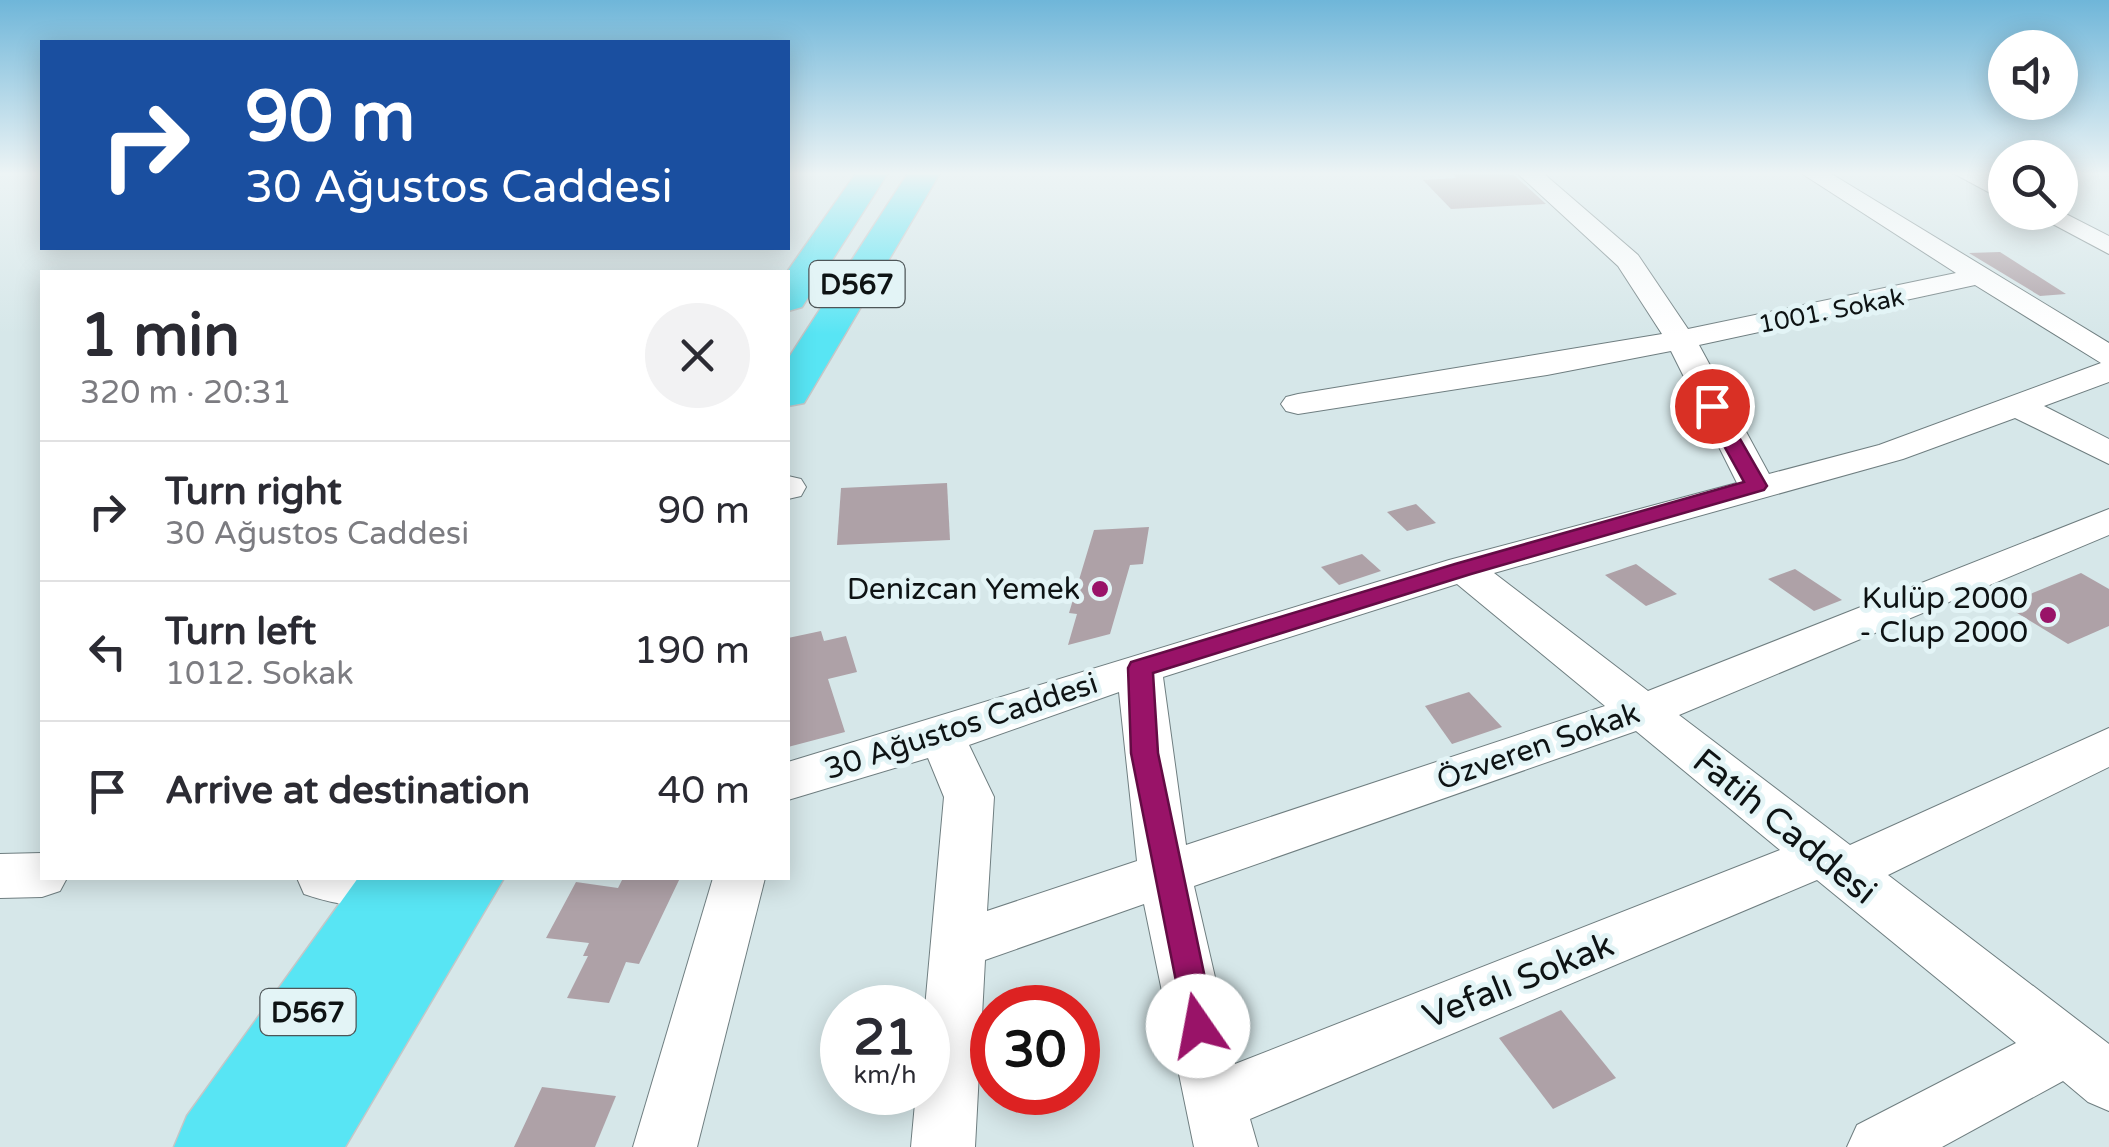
<!DOCTYPE html>
<meta charset="utf-8">
<style>
body{margin:0;font-family:"Varela Round",sans-serif;background:#f2f2f3;color:#2b2b33;height:100vh;display:flex;flex-direction:column;font-size:38px;white-space:nowrap}
*{box-sizing:border-box;margin:0}
p{font-size:32px;color:#7c7c81}
.icon{flex:none;width:55px;height:55px;fill:none;stroke:currentColor;stroke-width:2;stroke-linecap:round;stroke-linejoin:round}
.map{position:relative;flex:1;overflow:hidden}
.drawer{position:absolute;left:40px;top:270px;width:750px;height:610px;display:flex;flex-direction:column;background:#fff;border-radius:0px;box-shadow:0 5px 25px #0003}
.drawer>*{flex:none}
.top-card{position:absolute;left:40px;top:40px;width:750px;height:210px;border-radius:0px;box-shadow:0 5px 25px #0003;background:#1a4fa0;color:#fff;overflow:hidden}
.buttons{position:absolute;left:1988px;top:30px;display:grid;gap:20px}
.buttons a{display:grid;place-items:center;width:90px;height:90px;border-radius:50%;background:#fff;box-shadow:0 5px 25px #0003;font-size:50px}
.speed{position:absolute;left:820px;top:985px;display:flex;gap:20px;font-size:50px;font-weight:700;text-align:center}
.speed>*{display:grid;place-content:center;width:130px;height:130px;border-radius:50%;background:#fff;box-shadow:0 5px 25px #0003;line-height:1}
.speed small{font-size:25px;font-weight:400}
.speed .limit{border:15px solid #d22;background:#fff;color:#111}
.pin{position:absolute;display:grid;place-items:center;width:85px;height:85px;color:#fff;margin:-42px;border:5px solid #fff;border-radius:50%;box-shadow:0 2px 10px #0007}
.me{position:absolute;width:110px;margin:-55px;rotate:348deg;stroke-linejoin:round;filter:drop-shadow(0 0 8px #0008)}
.turn{display:flex;align-items:center;gap:35px;height:210px;padding:0 40px;font-size:45px}
.turn .icon{width:130px;height:130px;stroke-width:2.5}
.turn b{display:block;font-size:70px;line-height:85px}
.round{display:grid;place-items:center;flex:none;width:105px;height:105px;border-radius:52px;background:#f2f2f3}
.summary{display:flex;align-items:center;justify-content:space-between;height:170px;padding:0 40px}
h1{font-size:60px;font-weight:700;line-height:75px}
ul{padding:0;list-style:none}
li{display:flex;align-items:center;gap:30px;height:140px;padding:0 40px;border-top:2px solid #e1e1e2}
li div{flex:1}
li b{display:block;font-size:38px}
li em{font-style:normal}
.map>svg:first-child{display:block}
</style>
<div class="map">
<svg width="2109" height="1147" viewBox="0 0 2109 1147">
<rect width="100%" height="100%" fill="#d6e7e9"/>
<g fill="#aea1a7">
<polygon points="1454,173 1514,175 1546,204 1451,209 1423,180 1456,178"/>
<polygon points="2000,252 2066,294 2040,296 1969,253"/>
<polygon points="947,483 950,540 837,545 841,488"/>
<polygon points="1416,504 1436,523 1407,531 1387,512"/>
<polygon points="1149,527 1143,564 1130,565 1110,634 1068,645 1077,614 1069,613 1094,530"/>
<polygon points="1362,554 1381,571 1339,585 1321,567"/>
<polygon points="1636,564 1677,594 1646,606 1605,575"/>
<polygon points="1795,569 1842,600 1814,611 1768,579"/>
<polygon points="2081,573 2109,589 2109,626 2068,644 2004,605"/>
<polygon points="821,631 824,641 846,636 857,672 828,679 845,732 788,747 788,638"/>
<polygon points="1469,692 1502,727 1452,744 1425,706"/>
<polygon points="623,878 680,878 639,964 626,962 609,1003 567,998 588,956 583,956 589,943 546,938 576,882 618,888"/>
<polygon points="1561,1010 1616,1078 1553,1109 1499,1038"/>
<polygon points="542,1087 616,1096 595,1147 514,1147"/>
</g>
<g fill="none" stroke-linecap="round" stroke-linejoin="round">
<g stroke="#6f7e80" stroke-width="2">
<g id="minor">
<path d="M1517 173H1543L1638 255 1688 329 1956 273 1801 173H1830L2109 343V382L2044 406 2109 439V464L2015 418 1903 459 1494 573 1648 691 2109 509V535L1679 715 1850 845 2109 728V767L1888 875 2109 1044V1111L2088 1102 2063 1081 1942 1147H1847L1857 1125 2016 1043 1817 880 1250 1119 1258 1147H1194L1144 904 985 960 975 1147H911L916 1092H928L925 1008 944 797 928 758 788 800V762L1449 560 1737 483 1671 351 1547 375 1298 414 1286 411 1281 404 1286 397 1298 394 1662 334 1618 266ZM1975 285 2101 363 1879 445 1769 474 1699 345ZM1457 584 1605 706 1186 845 1163 677ZM1119 692 1137 861 987 911 994 797 969 745ZM1636 731 1780 850 1235 1064 1194 886Z"/>
<polygon points="1953,173 1983,173 2005,184 2005,201"/>
<polygon points="2060,211 2109,236 2109,254 2030,212"/>
<polygon points="788,476 801,479 806,487 801,496 788,499"/>
<polygon points="42,853 42,878 67,878 60,891 42,897 0,898 0,854"/>
<path d="M297 878H414L418 886 411 902C379 913 336 905 304 894Z"/>
<polygon points="713,878 765,878 697,1147 633,1147"/>
</g>
</g>
<g stroke="#c5c6c7" stroke-width="3">
<g id="highway">
<polygon points="856,173 888,173 802,307 788,311 787,272"/>
<polygon points="908,173 940,173 810,393 804,403 788,406 788,359"/>
<polygon points="358,878 504,878 345,1147 174,1147 187,1116"/>
</g>
</g>
<use href="#minor" fill="#fff" fill-rule="evenodd"/>
<use href="#highway" fill="#58e5f4" fill-rule="evenodd"/>
</g>
<linearGradient id="sky" x2="0" y2="1"><stop stop-color="#6fb6d9"/><stop offset="0.52" stop-color="#edf4f5"/><stop offset="1" stop-color="#edf4f5" stop-opacity="0"/></linearGradient>
<rect width="2109" height="334" fill="url(#sky)"/>
<polygon fill="#991368" stroke="#630c44" stroke-width="2.5" points="1712,401 1721,406 1767,486 1764,490 1471,574 1153,673 1158,753 1215,1026 1210,1037 1198,1042 1187,1037 1131,753 1128,668 1131,662 1455,564 1744,482 1702,406"/>
<g fill="#991368" stroke="#e3f4f6" stroke-width="4">
<circle cx="1100" cy="589" r="10"/>
<circle cx="2048" cy="615" r="10"/>
</g>
<g text-anchor="middle" stroke-width="10" stroke-linejoin="round" paint-order="stroke">
<g font-size="25" fill="#0e1314" stroke="#e3f4f6">
<text transform="translate(1831 310) rotate(-11)" y="9">1001. Sokak</text>
</g>
<g fill="#e3f4f6" stroke="#4e5658" stroke-width="2.5">
<rect x="809.5" y="261" width="95" height="46" rx="8"/>
<rect x="260.5" y="989" width="95" height="46" rx="8"/>
</g>
<g font-size="28" font-weight="bold" fill="#0e1314">
<text x="857" y="294">D567</text>
<text x="308" y="1022">D567</text>
</g>
<g font-size="30" fill="#0e1314" stroke="#e3f4f6" text-anchor="end">
<text x="1080" y="599">Denizcan Yemek</text>
<text x="2028" y="608">Kulüp 2000<tspan x="2028" dy="34">- Clup 2000</tspan></text>
</g>
<g font-size="30" fill="#0e1314" stroke="#e3f4f6">
<text transform="translate(961 726) rotate(-18)" y="10">30 Ağustos Caddesi</text>
<text transform="translate(1538 746) rotate(-19)" y="10">Özveren Sokak</text>
</g>
<g font-size="35" fill="#0e1314" stroke="#e3f4f6">
<text transform="translate(1785 826) rotate(39)" y="12">Fatih Caddesi</text>
<text transform="translate(1518 980) rotate(-22)" y="12">Vefalı Sokak</text>
</g>
</g>
</svg>
<div class="buttons">
<a><svg class="icon" aria-label="sound" viewBox="0 0 24 24"><path d="M4 9h4l5-4v14l-5-4H4zM17 9q2 3 0 6"/></svg></a>
<a><svg class="icon" aria-label="search" viewBox="0 0 24 24"><circle cx="10" cy="10" r="6"/><path d="M15 15l6 6"/></svg></a>
</div>
<div class="speed"><div>21<small>km/h</small></div><div class="limit">30</div></div>
<div class="pin" style="left:1712px;top:406px;background:#d93025"><svg class="icon" aria-label="arrive" viewBox="0 0 24 24"><path d="M6 21V4h12l-3 4 3 4H6"/></svg></div>
<svg class="me" style="left:1198px;top:1026px" viewBox="-20 -20 40 40"><circle r="19" fill="#fff"/><path d="M0-13L10 11 0 6-10 11z" fill="#991368"/></svg>
<div class="top-card">
<div class="turn"><svg class="icon" aria-label="right" viewBox="0 0 24 24"><path d="M7 20v-9h11M14 6l5 5-5 5"/></svg><div><b>90 m</b>30 Ağustos Caddesi</div></div>
</div>
<section class="drawer">
<div class="summary"><div><h1>1 min</h1><p>320 m · 20:31</p></div><a class="round"><svg class="icon" aria-label="close" viewBox="0 0 24 24"><path d="M6 6l12 12M18 6L6 18"/></svg></a></div>
<ul>
<li><svg class="icon" aria-label="right" viewBox="0 0 24 24"><path d="M7 20v-9h11M14 6l5 5-5 5"/></svg><div><b>Turn right</b><p>30 Ağustos Caddesi</p></div><em>90 m</em></li>
<li><svg class="icon" aria-label="left" viewBox="0 0 24 24"><path d="M17 20v-9H6M10 6l-5 5 5 5"/></svg><div><b>Turn left</b><p>1012. Sokak</p></div><em>190 m</em></li>
<li><svg class="icon" aria-label="arrive" viewBox="0 0 24 24"><path d="M6 21V4h12l-3 4 3 4H6"/></svg><div><b>Arrive at destination</b></div><em>40 m</em></li>
</ul>
</section>
</div>
